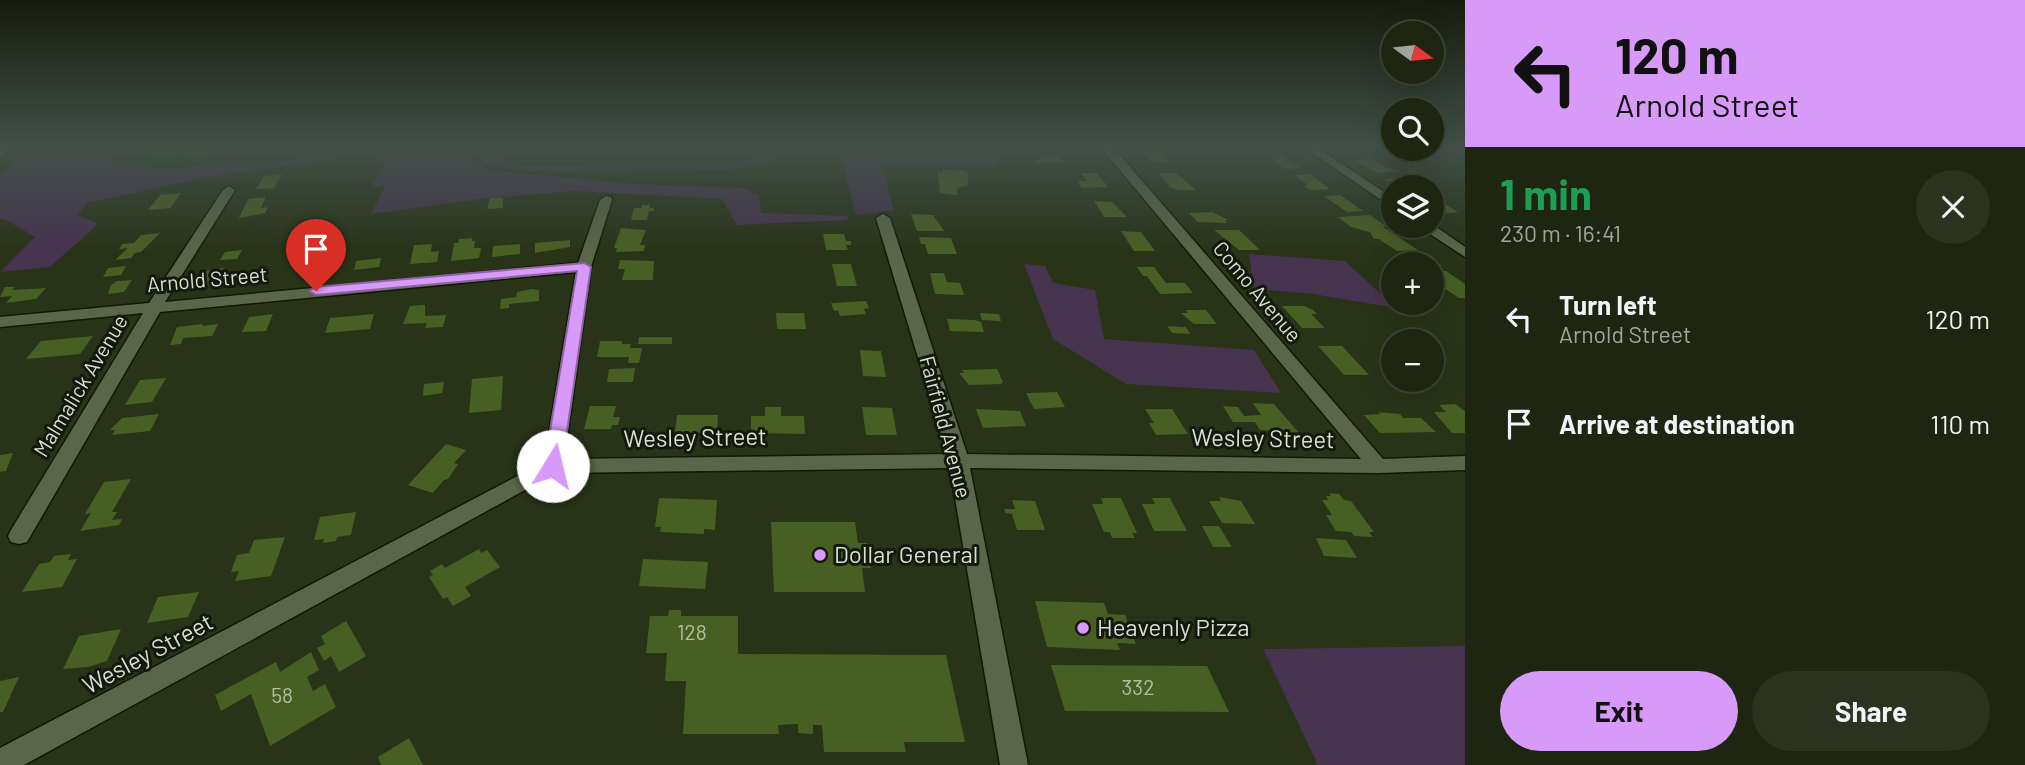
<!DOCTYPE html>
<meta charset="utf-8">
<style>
body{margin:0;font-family:Barlow,sans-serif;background:#2b3220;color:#f1f3f6;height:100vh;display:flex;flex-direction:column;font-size:26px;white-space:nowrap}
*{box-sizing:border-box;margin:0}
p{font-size:23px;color:#a1a59f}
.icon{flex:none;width:38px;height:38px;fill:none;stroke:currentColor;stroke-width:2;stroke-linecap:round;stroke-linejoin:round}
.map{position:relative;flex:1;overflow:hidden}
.panel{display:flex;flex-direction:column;background:#1e2612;width:560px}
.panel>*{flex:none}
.banner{background:#d89af8;color:#111;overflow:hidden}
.needle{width:46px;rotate:105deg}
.buttons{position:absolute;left:1381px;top:21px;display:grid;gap:14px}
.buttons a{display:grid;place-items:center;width:63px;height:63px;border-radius:50%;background:#1e2612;box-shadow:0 7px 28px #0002,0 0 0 2px #3c4332;font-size:35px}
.pin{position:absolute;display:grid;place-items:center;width:60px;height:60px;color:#fff;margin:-72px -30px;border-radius:50% 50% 50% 0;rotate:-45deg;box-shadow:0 0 7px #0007}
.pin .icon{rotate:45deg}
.me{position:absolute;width:77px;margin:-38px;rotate:9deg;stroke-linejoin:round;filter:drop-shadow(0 0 5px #0008)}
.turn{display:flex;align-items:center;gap:24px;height:147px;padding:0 35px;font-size:32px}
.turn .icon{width:91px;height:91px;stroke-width:2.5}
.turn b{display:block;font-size:49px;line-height:60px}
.round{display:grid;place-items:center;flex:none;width:74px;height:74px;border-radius:37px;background:#2b3220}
.headline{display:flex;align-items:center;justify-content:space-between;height:119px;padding:0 35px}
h1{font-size:42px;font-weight:700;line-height:52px;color:#1e9e55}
.action{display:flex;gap:14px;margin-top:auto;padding:14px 35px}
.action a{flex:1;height:80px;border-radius:42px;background:#d89af8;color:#111;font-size:28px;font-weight:700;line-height:80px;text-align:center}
.action a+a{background:#2b3220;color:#f1f3f6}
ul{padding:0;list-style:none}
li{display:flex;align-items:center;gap:21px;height:105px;padding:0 35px}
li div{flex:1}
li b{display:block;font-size:26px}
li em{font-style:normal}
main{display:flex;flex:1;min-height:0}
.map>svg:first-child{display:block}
</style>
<main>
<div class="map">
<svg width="1465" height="765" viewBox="0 0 1465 765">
<rect width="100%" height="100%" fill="#283318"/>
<g fill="#46334f">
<polygon points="41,145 98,145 108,160 169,170 230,161 261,165 385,145 428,145 463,152 488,170 634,184 745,188 759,196 761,213 847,216 848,220 737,225 722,199 574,191 480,199 371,214 385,186 371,187 387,160 347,157 201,178 87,203 78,215 98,224 50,267 0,272 35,237 5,219 0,219 0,174"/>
<path d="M475 145H486L487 152 495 158 524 166 728 165C745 164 766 161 775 145H786L781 154 769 161 730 170 530 171C511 170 489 169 476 154Z"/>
<polygon points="838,145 990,145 999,167 882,166 894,210 856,215"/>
<polygon points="1249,254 1345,261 1396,308 1313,294 1254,289"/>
<polygon points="1024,264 1045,266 1053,283 1095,290 1104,339 1254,350 1281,393 1126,384 1053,339"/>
<polygon points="1465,646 1465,765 1318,765 1263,649"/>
</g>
<g fill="#485f23">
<polygon points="150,145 195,149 205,145 228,145 199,159 185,159 188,157 179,154 172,158 161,156 157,158 136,152"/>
<polygon points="1332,145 1354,145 1363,151 1346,153"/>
<polygon points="1140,149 1158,149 1169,162 1151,161"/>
<polygon points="1268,154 1279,154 1300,168 1284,169"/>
<polygon points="1039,156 1057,156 1063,162 1036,163 1034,160 1041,160"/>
<polygon points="1372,159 1387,168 1400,171 1377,173 1355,160"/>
<polygon points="943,169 966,171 969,175 967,186 957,188 957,195 940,193 938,172 943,173"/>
<polygon points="1081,173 1097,173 1108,187 1082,188 1077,181 1087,181"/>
<polygon points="1159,173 1176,173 1196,190 1178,190 1170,187"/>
<polygon points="282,174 274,188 256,189 264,176"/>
<polygon points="1310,174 1330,189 1310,190 1304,186 1308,185 1294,175"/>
<polygon points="1404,178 1415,185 1426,187 1398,187 1385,179"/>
<polygon points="181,193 170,208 148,210 160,195"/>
<polygon points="1340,195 1363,211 1347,212 1324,196"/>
<polygon points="266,197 261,208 268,207 265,213 239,218 248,199"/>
<polygon points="490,198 503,198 503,208 487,209"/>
<polygon points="1432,198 1434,198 1458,212 1440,214 1432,209"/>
<polygon points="1094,201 1112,202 1127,217 1104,217"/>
<polygon points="642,205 650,205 649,208 654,208 654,211 649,211 647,220 631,220 634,208 641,208"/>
<polygon points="1212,212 1228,220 1225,220 1227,223 1198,222 1189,213"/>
<polygon points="911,214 933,215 944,231 917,231"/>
<polygon points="1370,215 1386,226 1383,227 1418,250 1397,251 1379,239 1374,239 1370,232 1351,227 1338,217"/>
<polygon points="621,228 646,230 640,245 645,245 644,251 616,252 617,248 614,248"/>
<polygon points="1214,230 1239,230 1260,250 1239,250"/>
<polygon points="1121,231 1141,232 1155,251 1134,251"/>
<polygon points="160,233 141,252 135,253 131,258 115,260 128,248 119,249 122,244 134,243 141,235"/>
<polygon points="823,234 844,234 846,241 851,241 851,245 846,245 848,250 826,250"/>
<polygon points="340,236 338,243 321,245 323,238"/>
<polygon points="919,237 951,238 957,254 928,254 925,244 921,244"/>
<polygon points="472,238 472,241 475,241 474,248 481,248 479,258 451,261 454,243 458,243 459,239"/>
<polygon points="570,240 570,247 535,253 535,243"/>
<polygon points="432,244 431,252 439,251 437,262 410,264 414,245"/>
<polygon points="520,244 520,254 492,257 493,246"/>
<polygon points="242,250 237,259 220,260 225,252"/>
<polygon points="327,256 324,270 299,273 302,259"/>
<polygon points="381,258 379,267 354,270 356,261"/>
<polygon points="620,260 654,261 653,280 622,280 625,269 618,269"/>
<polygon points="832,264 851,264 857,286 837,286"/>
<polygon points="126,266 121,275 103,277 108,268"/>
<polygon points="1137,267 1154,267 1166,283 1185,283 1193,293 1160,294 1147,276 1143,276"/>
<polygon points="224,268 214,285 198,286 204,277 197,278 200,272"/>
<polygon points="1432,270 1446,271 1465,284 1465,298 1459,298 1432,280"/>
<polygon points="930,273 944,273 947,282 960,283 964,295 935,294"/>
<polygon points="132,280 124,292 108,294 111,285 117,281"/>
<polygon points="5,287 15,287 12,290 46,288 36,299 6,303 12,296 0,297"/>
<polygon points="532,289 539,290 539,301 509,304 509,308 500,309 501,299 516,297 517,292"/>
<polygon points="866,301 869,308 864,309 866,314 840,316 838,310 834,311 831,303"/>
<polygon points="425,305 425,316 446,315 443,327 425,328 427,323 403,324 410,306"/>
<polygon points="1282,306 1304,306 1313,310 1317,314 1311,314 1325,328 1302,328"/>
<polygon points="1186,310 1206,310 1217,324 1194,324 1181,313 1188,313"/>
<polygon points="776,313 804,313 806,329 777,329"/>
<polygon points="980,313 999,314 1001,321 982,320"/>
<polygon points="273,314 266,331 242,332 249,317"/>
<polygon points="374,314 370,329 325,333 330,318"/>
<polygon points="947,319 975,320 981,322 984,332 950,331"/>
<polygon points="203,324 202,326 218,324 212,336 183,338 181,344 170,345 177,327"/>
<polygon points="1167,326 1186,327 1190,334 1172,333"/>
<polygon points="93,336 80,354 26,359 41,341"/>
<polygon points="639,337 672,337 672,344 638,344"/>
<polygon points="600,341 622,341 622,344 631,344 630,348 642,348 639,363 628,363 629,357 597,357"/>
<polygon points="1318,346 1342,346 1369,375 1344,375"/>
<polygon points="860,350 881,351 886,377 863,376"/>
<polygon points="635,368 633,382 607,382 609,369"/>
<polygon points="997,369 1003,382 1001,384 969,385 959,373 964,373 962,370"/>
<polygon points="503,376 501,410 469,413 472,379"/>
<polygon points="166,378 152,402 125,405 140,380"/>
<polygon points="444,382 442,393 423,396 424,384"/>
<polygon points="1057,392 1065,407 1034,409 1026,393"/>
<polygon points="1253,403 1274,404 1299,433 1260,430 1255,422 1233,422 1223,406 1238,407 1244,416 1261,415"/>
<polygon points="1455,404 1465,411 1465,433 1452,433 1434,412 1446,412 1439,405"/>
<polygon points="590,406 616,406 613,417 620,417 618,425 612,425 611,429 584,429"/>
<polygon points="765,407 781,407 781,416 804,416 805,434 751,433 751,416 765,416"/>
<polygon points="862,407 892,408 897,435 866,435"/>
<polygon points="976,409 1020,411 1026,426 983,428"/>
<polygon points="1145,409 1172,409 1188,434 1156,435 1149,423 1154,423"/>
<polygon points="1378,412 1400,414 1403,418 1421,418 1436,432 1380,433 1364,415 1381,414"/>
<polygon points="159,414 150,431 112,435 115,430 110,430 122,418"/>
<polygon points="677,415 718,415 717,433 675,433"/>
<polygon points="446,444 466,450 454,463 458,464 448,479 444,480 433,493 408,485"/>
<polygon points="13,453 6,471 0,472 0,455"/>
<polygon points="131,479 112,512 117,512 112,520 122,519 119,525 80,531 91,513 85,514 104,482"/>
<polygon points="1329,493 1339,494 1344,500 1351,501 1374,532 1369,532 1373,537 1354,536 1351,532 1336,531 1326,515 1332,515 1322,500 1328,500 1326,496 1331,496"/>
<polygon points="1219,497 1241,501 1255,524 1222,523 1209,501 1221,501"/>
<polygon points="659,498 717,500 715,530 704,529 704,534 660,532 661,527 655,527"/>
<polygon points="1101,498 1121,498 1137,533 1132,533 1135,538 1112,538 1110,532 1104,532 1092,504 1103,504"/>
<polygon points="1152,498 1170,498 1187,531 1154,531 1142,504 1155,504"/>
<polygon points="1012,500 1035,501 1045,530 1017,530 1012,514 1006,513 1004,509 1015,509"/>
<polygon points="356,512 351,535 337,537 336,541 323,543 324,539 314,540 320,517"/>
<polygon points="771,522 855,522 858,543 867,543 871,568 862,568 865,592 774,592"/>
<polygon points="1202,526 1219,526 1232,547 1213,547"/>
<polygon points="285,537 271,576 235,581 239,571 231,572 237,555 249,553 254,540"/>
<polygon points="1316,538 1346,540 1357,558 1324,556"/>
<polygon points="479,549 481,553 487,550 500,567 465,587 471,596 453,606 447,597 443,599 429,577 433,575 430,571 442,564 445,568"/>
<polygon points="71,554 68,560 77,559 62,587 22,592 39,564 50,562 54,556"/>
<polygon points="643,559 708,562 705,589 639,586"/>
<polygon points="199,592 188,617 147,623 158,597"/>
<polygon points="1035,601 1104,603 1108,614 1125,615 1136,644 1117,643 1120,650 1047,647"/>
<polygon points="669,610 681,610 681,616 738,616 738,654 946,655 965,742 904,742 906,752 824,752 822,725 813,725 813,734 798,733 798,724 778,725 779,734 683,734 686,681 665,681 667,653 646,653 650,616 668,616"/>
<polygon points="346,621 366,656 339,672 331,656 324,661 317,648 325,644 321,636"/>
<polygon points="121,629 107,661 88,667 63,669 79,636"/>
<polygon points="311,652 319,670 307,677 313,691 325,684 336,707 270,746 251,694 221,711 215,695 276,662 280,672"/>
<polygon points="1051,665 1207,666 1229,712 1065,711"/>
<polygon points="19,677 3,712 0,712 0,681"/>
<polygon points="409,738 423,765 381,765 378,757"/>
</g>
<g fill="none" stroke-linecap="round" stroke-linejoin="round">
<g stroke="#111a02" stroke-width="3">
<g id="minor">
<polygon points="1099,145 1111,145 1383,459 1465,456 1465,470 1378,473 970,468 1028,765 1000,765 950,468 556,473 24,765 0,765 0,748 544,462 576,272 160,312 27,542 19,544 11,542 8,536 11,530 143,313 0,327 0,317 149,303 223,190 229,186 235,190 165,302 578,263 600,200 606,196 611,197 612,200 591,267 564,459 947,454 876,218 883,214 890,218 967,454 1361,459"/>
<polygon points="1301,145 1313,145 1393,198 1393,208"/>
<polygon points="1432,224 1465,247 1465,257 1418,226"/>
</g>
</g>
<g stroke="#111a02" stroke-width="3">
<polygon id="tertiary" points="6,145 19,145 0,157 0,149"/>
</g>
<use href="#minor" fill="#5a6649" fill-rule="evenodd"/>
<use href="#tertiary" fill="#5a6649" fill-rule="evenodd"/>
</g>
<linearGradient id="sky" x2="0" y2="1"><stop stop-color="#161c0d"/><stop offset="0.58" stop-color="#425048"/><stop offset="1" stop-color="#425048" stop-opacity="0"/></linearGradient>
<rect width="1465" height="252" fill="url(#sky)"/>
<polygon fill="#d89af8" stroke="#8c64a1" stroke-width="2" points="584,263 591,267 562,466 559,470 547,470 544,466 577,271 316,295 309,291 316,287"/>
<g fill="#d89af8" stroke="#14190d" stroke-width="2.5">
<circle cx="820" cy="555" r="7"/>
<circle cx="1083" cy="628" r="7"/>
</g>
<g text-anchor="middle" stroke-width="6" stroke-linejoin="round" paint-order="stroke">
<g font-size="21" fill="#d7dfce" stroke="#14190d">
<text transform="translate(207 280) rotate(-5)" y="7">Arnold Street</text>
<text transform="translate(1257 292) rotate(50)" y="7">Como Avenue</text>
<text transform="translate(81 386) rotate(-59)" y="7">Malmalick Avenue</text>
<text transform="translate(945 427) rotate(75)" y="7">Fairfield Avenue</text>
</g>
<g font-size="21" fill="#b3bfa3">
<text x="692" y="640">128</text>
<text x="1138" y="695">332</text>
<text x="282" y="703">58</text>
</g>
<g font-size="24" fill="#d7dfce" stroke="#14190d">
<text transform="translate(695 438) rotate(-1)" y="8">Wesley Street</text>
<text transform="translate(1263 439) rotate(1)" y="8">Wesley Street</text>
<text transform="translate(148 654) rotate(-28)" y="8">Wesley Street</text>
</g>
<g font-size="24" fill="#d7dfce" stroke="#14190d" text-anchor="start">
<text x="834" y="563">Dollar General</text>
<text x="1097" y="636">Heavenly Pizza</text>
</g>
</g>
</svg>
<div class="buttons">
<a><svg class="needle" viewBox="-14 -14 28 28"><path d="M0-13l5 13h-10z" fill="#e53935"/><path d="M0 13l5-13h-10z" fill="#a1a59f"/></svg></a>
<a><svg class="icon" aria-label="search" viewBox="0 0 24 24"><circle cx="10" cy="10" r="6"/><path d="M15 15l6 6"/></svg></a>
<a><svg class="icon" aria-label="layers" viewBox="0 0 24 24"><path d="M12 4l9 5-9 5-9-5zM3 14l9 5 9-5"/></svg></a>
<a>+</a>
<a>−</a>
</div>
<div class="pin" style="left:316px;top:291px;background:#d93025"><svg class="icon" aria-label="arrive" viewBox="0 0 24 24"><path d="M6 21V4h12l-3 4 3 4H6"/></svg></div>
<svg class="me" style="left:553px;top:466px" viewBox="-20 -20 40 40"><circle r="19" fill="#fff"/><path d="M0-13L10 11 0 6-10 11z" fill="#d89af8"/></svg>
</div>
<section class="panel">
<div class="banner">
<div class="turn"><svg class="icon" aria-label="left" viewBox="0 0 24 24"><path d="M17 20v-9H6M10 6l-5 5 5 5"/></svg><div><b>120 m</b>Arnold Street</div></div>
</div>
<div class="headline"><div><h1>1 min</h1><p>230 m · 16:41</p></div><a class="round"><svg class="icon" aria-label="close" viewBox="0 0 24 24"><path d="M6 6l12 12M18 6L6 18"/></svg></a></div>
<ul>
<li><svg class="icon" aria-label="left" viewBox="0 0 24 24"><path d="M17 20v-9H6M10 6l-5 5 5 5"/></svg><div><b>Turn left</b><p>Arnold Street</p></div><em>120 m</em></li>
<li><svg class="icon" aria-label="arrive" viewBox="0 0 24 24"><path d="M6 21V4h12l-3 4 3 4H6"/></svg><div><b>Arrive at destination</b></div><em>110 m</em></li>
</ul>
<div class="action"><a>Exit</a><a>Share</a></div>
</section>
</main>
